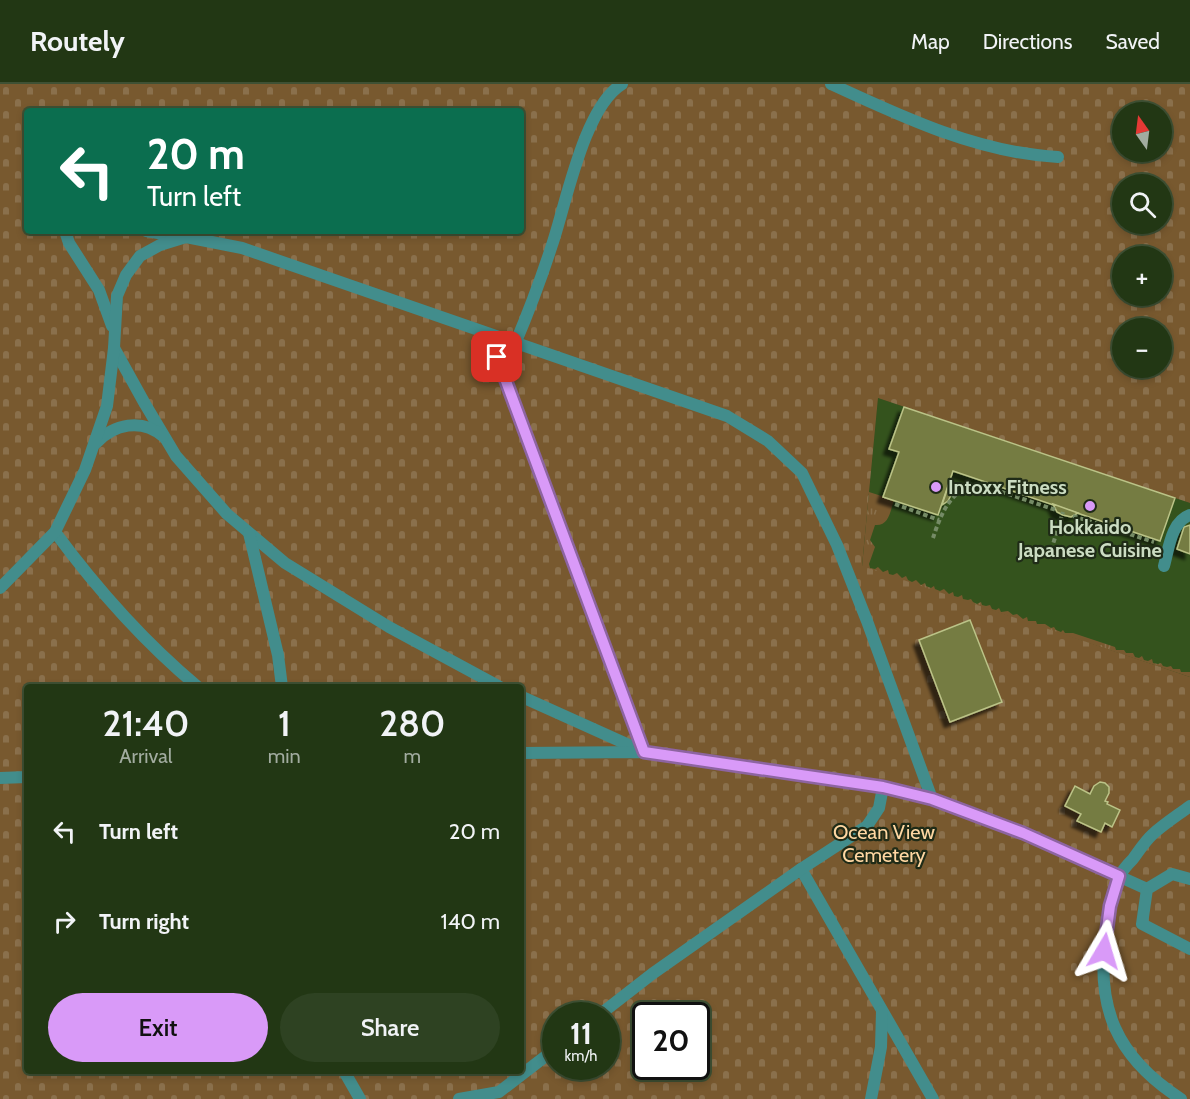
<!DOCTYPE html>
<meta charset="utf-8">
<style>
body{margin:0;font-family:Cabin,sans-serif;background:#2e4222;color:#f1f3f6;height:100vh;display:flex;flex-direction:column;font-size:22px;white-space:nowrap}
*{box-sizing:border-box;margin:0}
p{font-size:20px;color:#a2aca0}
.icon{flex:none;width:33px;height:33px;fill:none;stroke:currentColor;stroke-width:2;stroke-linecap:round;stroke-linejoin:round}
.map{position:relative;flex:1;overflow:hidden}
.side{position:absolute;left:24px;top:600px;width:500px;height:390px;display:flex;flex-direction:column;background:#223714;border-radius:6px;box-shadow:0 3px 9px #0003,0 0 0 2px #3f5134}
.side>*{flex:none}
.top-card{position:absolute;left:24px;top:24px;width:500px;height:126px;border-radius:6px;box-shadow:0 3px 9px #0003,0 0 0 2px #3f5134;background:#0b6e4f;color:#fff;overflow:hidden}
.needle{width:39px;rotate:346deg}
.tools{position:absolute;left:1112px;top:18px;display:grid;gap:12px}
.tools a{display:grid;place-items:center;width:60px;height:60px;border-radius:50%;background:#223714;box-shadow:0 3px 9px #0003,0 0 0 2px #3f5134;font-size:30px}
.speed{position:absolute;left:542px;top:918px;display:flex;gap:12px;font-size:30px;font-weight:700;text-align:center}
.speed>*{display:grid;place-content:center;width:78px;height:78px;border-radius:50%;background:#223714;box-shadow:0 3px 9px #0003,0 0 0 2px #3f5134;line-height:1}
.speed small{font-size:15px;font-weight:400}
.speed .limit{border:3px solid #111;border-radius:9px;background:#fff;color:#111}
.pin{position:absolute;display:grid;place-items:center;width:51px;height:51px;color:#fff;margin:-26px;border-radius:12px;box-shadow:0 3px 9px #0006}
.me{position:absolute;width:66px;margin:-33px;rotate:7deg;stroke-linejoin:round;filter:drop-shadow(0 0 4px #0008)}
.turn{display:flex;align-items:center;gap:21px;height:126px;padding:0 24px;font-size:27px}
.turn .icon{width:78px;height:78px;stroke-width:2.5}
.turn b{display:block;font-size:42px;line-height:51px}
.eta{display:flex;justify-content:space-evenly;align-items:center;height:102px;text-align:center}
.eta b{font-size:36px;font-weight:600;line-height:42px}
.primary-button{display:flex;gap:12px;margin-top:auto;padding:12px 24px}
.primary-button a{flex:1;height:69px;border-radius:36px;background:#d99af8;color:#111;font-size:24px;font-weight:600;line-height:69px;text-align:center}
.primary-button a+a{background:#2e4222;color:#f1f3f6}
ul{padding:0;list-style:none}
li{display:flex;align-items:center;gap:18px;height:90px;padding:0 24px}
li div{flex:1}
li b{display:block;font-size:22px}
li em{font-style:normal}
header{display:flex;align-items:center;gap:36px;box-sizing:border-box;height:84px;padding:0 30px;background:#223714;border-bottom:2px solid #3f5134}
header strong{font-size:28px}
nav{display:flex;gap:33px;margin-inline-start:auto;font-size:21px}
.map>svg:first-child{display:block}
</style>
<header>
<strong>Routely</strong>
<nav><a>Map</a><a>Directions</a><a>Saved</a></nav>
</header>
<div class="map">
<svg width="1190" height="1015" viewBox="0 0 1190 1015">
<defs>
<pattern id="grass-tufts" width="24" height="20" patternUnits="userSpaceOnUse" patternTransform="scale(1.5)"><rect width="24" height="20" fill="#78592f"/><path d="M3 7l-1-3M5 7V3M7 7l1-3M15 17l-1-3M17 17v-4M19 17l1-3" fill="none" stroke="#8a704c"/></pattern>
<pattern id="cemetery-stones" width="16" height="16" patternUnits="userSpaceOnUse" patternTransform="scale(1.5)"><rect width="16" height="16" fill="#78592f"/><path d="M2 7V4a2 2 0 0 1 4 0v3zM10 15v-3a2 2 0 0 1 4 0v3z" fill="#8a704c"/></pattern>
<filter id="shadow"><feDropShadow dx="-5.5" dy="5.5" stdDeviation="1.5" flood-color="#0009"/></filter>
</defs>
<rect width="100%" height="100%" fill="#2e491a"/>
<polygon fill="#34531d" points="878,314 1190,419 1190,593 862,483"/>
<path fill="url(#grass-tufts)" d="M869 408 894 416C890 428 889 442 875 441L870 456 875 463 869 480 870 484 875 485 878 483 883 488 888 486 889 490 893 491 897 489 902 494 906 492 908 496 912 498 916 496 921 501 925 499 926 502 931 504 934 502 935 505 940 507 944 505 949 510 953 508 954 512 958 513 962 511 963 515 968 516 971 515 973 518 977 520 981 518 982 521 986 522 990 521 992 525 996 526 999 524 1001 528 1008 527 1013 531 1017 530 1023 535 1027 533 1028 537H1036L1037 540H1045L1051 544 1054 543 1056 546 1061 548 1063 546 1065 549H1073L1115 563 1116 566H1124L1126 569H1133L1135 573 1139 574 1142 572 1144 576 1148 577 1152 575 1153 579 1158 580 1161 579 1163 582 1167 583 1171 582 1173 585H1180L1181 588H1190V593L862 483Z"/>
<path fill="url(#cemetery-stones)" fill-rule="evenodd" d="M0 0H1190V419L878 314 862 482 1190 593V1015H0ZM27 27H520V147H27ZM1122 28H1161V68H1122ZM1122 100H1161V140H1122ZM1122 172H1161V212H1122ZM1122 244H1161V284H1122ZM27 603H520V987H27ZM555 932H606V982H555ZM645 932H696V982H645Z"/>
<g fill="#757b42" stroke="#bbc387" stroke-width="1.5" filter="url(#shadow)">
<polygon points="904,323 1175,414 1160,457 953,387 938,431 883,413 899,368 889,365"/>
<polygon points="950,397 952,405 951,411 948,417 942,421"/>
<polygon points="1053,420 1078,429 1071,433 1063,431 1057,428"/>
<polygon points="1190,441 1190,470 1177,465 1184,443"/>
<polygon points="970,536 1002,618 950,638 919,556"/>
<polygon points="1100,698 1105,699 1109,703 1109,709 1105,717 1108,718 1107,720 1120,726 1112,743 1105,739 1101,748 1077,737 1081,730 1065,722 1075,702 1090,710 1094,702"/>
</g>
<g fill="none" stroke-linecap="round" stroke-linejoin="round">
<g stroke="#758b66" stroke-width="4" stroke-dasharray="4.5 3" stroke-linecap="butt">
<polyline points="895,420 939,436"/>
<polyline points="1073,432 1154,458"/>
<path d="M933 454C941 430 952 399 984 402L1056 426"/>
<polyline points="1049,473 1063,428"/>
</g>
<g stroke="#428d8c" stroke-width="12">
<path d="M831 0C902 33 979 69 1058 73"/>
<polyline points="65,147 69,159 99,206 112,242"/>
<polyline points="146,147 182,153"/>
<polyline points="489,251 644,668"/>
<path d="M515 260C529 227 541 195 552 161 566 120 584 23 622 0"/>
<polyline points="114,264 145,320 176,372 227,430 285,479 389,543 500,603"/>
<path d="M96 359C114 340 141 334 163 352"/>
<path d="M55 448C97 505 143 557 198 603"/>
<polyline points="249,449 278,571 282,603"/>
<path d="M1164 482C1169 464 1171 438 1190 431"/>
<polyline points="0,504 55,448 85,386 107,322 114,264 117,212 126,191 140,172 160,161 186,153 242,164 727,332 768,357 802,389 837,461 867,537 932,715"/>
<polyline points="520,612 640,666"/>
<polyline points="520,669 644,668 883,703 932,715 1023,749 1147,805"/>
<polyline points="0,694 27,693"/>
<polyline points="801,785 933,1015"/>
<polyline points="1190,795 1172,790 1147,805 1142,840 1190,865"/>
<polyline points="598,932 652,890 801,785 867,742 879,724 883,703"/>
<polyline points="344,987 360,1015"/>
<polyline points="459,1015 499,1008 555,965"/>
<polyline points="871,1015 881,963 882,927"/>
<path d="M1181 1015C1116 973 1095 923 1106 847 1109 829 1111 809 1119 793 1122 787 1128 780 1133 775 1139 767 1145 757 1153 750 1164 740 1178 731 1190 722"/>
</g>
</g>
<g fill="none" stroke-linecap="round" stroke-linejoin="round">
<g stroke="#8d64a1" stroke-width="15">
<polyline id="route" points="497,273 644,668 883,703 932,715 1023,749 1119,792 1110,822 1104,867"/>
</g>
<use href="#route" stroke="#d99af8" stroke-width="10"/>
</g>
<g fill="#d99af8" stroke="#1f2b17" stroke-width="2">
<circle cx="936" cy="403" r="6"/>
<circle cx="1090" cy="422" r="6"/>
</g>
<g text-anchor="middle" stroke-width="4.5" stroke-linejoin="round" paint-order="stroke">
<g font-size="20" font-weight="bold" fill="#cbdcc2" stroke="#1f2b17" text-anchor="start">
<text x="948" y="410">Intoxx Fitness</text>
<text x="1090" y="450" text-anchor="middle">Hokkaido<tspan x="1090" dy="23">Japanese Cuisine</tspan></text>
</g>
<g font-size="20" fill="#ffd7a2" stroke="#1f2b17">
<text x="884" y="755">Ocean View<tspan x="884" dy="23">Cemetery</tspan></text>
</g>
</g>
</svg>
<div class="tools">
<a><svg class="needle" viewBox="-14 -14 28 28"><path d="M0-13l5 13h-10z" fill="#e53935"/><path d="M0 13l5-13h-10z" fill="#a2aca0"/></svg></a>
<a><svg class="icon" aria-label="search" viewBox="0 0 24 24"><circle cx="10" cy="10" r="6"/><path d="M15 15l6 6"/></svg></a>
<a>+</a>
<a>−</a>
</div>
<div class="speed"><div>11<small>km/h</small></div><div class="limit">20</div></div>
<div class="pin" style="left:497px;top:273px;background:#d93025"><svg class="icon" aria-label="arrive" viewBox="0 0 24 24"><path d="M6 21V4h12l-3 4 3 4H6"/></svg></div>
<svg class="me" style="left:1104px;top:867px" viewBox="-20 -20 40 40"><path d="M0-17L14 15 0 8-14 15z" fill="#d99af8" stroke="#fff" stroke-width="4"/></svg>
<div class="top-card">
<div class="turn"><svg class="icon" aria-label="left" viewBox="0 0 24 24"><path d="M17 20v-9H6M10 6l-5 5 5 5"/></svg><div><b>20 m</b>Turn left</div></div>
</div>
<section class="side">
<div class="eta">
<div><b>21:40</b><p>Arrival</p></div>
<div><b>1</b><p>min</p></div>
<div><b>280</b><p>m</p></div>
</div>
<ul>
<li><svg class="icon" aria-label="left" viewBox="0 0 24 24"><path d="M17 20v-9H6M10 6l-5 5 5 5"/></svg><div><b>Turn left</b></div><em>20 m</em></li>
<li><svg class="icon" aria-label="right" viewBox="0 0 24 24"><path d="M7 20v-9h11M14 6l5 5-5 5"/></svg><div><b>Turn right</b></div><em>140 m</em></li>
</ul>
<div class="primary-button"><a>Exit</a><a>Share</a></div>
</section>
</div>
